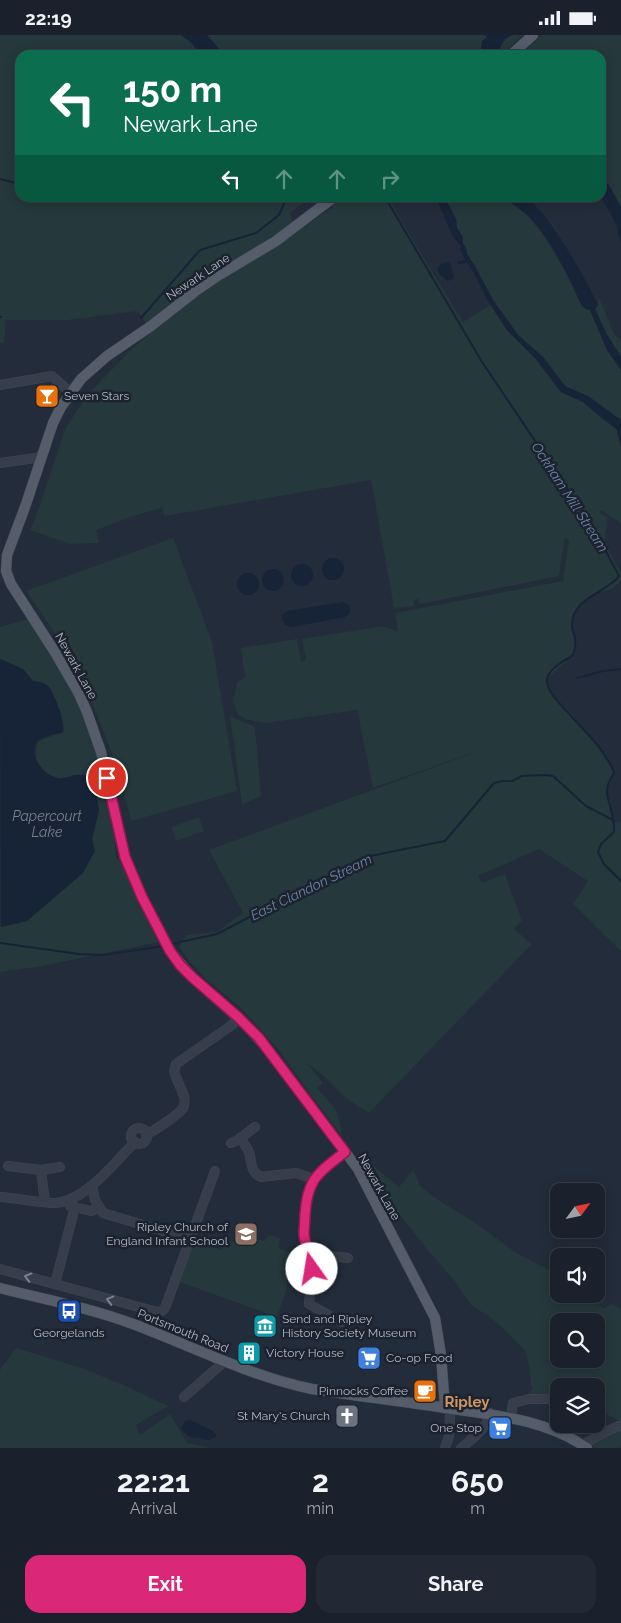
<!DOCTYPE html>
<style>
body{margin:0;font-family:Raleway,sans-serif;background:#232934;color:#f1f3f6;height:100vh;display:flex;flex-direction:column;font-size:19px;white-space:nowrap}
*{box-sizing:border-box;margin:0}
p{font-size:16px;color:#9fa3a9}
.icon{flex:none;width:28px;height:28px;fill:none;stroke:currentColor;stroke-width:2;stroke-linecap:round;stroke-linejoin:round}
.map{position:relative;height:1413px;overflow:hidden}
.sheet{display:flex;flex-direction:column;background:#1a212c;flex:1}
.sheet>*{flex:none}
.top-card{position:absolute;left:15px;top:15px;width:591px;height:152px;border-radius:15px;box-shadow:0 2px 12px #0003,0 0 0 1px #383e48;background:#0b6e4f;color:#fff;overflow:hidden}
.needle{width:32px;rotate:57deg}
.fabs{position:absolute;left:550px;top:1148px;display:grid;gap:10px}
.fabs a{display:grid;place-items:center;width:55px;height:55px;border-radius:10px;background:#1a212c;box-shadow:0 2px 12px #0003,0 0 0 1px #383e48;font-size:25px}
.pin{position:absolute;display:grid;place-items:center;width:42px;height:42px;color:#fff;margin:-21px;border:2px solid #fff;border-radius:50%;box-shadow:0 1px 5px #0007}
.me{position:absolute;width:55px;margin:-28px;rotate:347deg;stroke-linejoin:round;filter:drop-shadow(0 0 4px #0008)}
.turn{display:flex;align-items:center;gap:18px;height:105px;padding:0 25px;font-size:22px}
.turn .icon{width:65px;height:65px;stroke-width:2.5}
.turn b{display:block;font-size:35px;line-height:42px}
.lanes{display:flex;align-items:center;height:48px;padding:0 25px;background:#0003;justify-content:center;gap:25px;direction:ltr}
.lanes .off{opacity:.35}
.eta{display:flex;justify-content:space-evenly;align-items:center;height:85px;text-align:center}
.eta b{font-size:30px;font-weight:700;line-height:35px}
.cta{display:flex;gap:10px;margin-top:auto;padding:10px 25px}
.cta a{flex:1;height:58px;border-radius:15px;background:#db2777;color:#fff;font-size:20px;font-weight:700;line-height:58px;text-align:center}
.cta a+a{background:#232934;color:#f1f3f6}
.status{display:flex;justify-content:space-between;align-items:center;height:35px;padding:0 25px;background:#1a212c;direction:ltr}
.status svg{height:14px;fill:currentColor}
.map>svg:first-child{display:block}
</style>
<div class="status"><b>22:19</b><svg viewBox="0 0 49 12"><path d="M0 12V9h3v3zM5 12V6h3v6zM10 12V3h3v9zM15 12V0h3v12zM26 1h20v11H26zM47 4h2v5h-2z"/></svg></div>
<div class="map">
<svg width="621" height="1413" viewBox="0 0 621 1413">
<rect width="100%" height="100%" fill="#232c3a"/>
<g fill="#25383b" fill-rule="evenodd">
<polygon points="0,0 181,0 191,7 200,20 20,20 20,162 309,163 290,178 294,190 147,292 143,283 137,276 68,285 6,285 4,308 0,308"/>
<polygon points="207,0 485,0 487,2 481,14 476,20 221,20 221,16"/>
<polygon points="512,0 523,0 501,20 493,20 497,18 505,4"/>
<polygon points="542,0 621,0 621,172 609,150 601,144 601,20 520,20"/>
<path d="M341 163H389L400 184 463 287 490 270 507 295 535 323 561 357 583 367 617 395 621 412V488L601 475 599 477 607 483 605 508 621 538V546L612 554 591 560 574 579 571 591 575 611 573 620 549 642 547 647 553 661 575 682 563 686 573 683C588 700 606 717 614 738 602 757 609 768 613 788L621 787V916L573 869 588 846 539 814 478 841 482 848 505 839 522 886 514 894 532 909 369 1078 347 1064 327 1044 307 1028 323 1048 317 1053 337 1076 343 1102 310 1059 279 1015 241 973 207 945 189 926 179 912 187 900 217 897 243 878 209 815 492 711 373 753 357 675 266 688 248 685 238 680 233 667 237 647 245 642 241 613 297 604 301 626 306 625 302 604 383 591 398 597 395 578 563 546 569 506 565 502 559 541 420 569 418 564 413 565 414 571 394 573 371 445 165 481 162 473 133 481 96 495 99 508 70 509 30 495 39 473 66 392 89 358 131 315 175 276 220 246 300 195 327 176Z"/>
<polygon points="445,163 504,163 525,178 542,198 566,237 582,271 590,275 607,315 621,335 621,385 588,362 565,351 543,322 518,300 493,265 476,233 467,219 466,213 463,208 463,202 457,193 456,184"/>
<polygon points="599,262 614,299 621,305 621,322 606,298 595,273 598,270"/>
<polygon points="173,503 212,607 237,756 131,786 116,728 76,628 26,556"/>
<polygon points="29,584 82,674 97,721 114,795 116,822 125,833 159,907 37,932 0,937 0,891 95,816 92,805 99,775 58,743 45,738 36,725 37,707 62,697 42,647 33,646 23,634 0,624 0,592"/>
<polygon points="230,681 255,692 261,761 242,770"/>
<polygon points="199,782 204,796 176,806 171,792"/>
<path d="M359 1119 399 1152 413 1135 420 1150 432 1161 474 1187 518 1219 559 1240V1259H584L603 1273 612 1269 621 1274V1387L602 1377 596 1375V1351H559V1367L528 1363 527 1360 532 1354 529 1331 525 1316 507 1297 490 1282 471 1270 453 1244 426 1213 388 1165 382 1168 367 1140 356 1125ZM559 1286H596V1324H559Z"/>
<polygon points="269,1200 280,1203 279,1214 292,1218 286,1257 277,1282 180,1247 195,1206 222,1215 226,1205 243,1210 247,1202 265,1206"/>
<polygon points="16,1313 82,1333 128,1352 168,1371 136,1390 140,1400 170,1379 187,1408 212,1413 0,1413 0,1335"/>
<polygon points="621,1392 621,1410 619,1413 595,1413 592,1411 592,1407"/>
</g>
<g fill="#172337">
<polygon points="181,0 207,0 221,16 221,20 200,20 191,7"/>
<polygon points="485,0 512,0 505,4 496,19 476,20 481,14 482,6 487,2"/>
<polygon points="601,144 609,150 621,172 621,209 616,189 601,162"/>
<polygon points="436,163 445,163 456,184 457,193 463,202 463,209 466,213 467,219 476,233 493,265 518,300 543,322 565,351 588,361 621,385 621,412 617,395 613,391 603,384 583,367 561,357 535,323 507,295 487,264 470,231 467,228 458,229 457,227 465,225 460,214 461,211 453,202"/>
<path d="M504 163C510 162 517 161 523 162 544 168 589 249 598 270L595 274 606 298 621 322V335L607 315 590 275 586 274 582 271C568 242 550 200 526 179 519 173 511 168 504 163Z"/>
<polygon points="447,227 450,228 454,241 453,244 448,246 440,240 437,234 442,228"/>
<circle cx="333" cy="534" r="11"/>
<circle cx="302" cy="540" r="11"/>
<circle cx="273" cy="545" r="11"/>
<circle cx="248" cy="549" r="11"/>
<polygon points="343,567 349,570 350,576 348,580 345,582 292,592 285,590 282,585 282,580 287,576"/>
<path d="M0 624 23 634 33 646C38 647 44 647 48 651 54 657 66 689 63 697 55 700 41 701 37 707 27 720 45 742 58 743 67 744 75 738 86 740L95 751 99 775 92 805 95 816 83 838 27 886 1 892Z"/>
<path d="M190 1385 213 1396 217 1401 210 1405 201 1404V1403L196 1402 195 1403C188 1402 185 1399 181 1393L185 1386Z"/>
</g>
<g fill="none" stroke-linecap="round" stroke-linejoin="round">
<g stroke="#172337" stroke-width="2">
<polyline points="0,144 20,149"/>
<path d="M385 162 482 327 593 492 619 541C607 558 572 562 572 590 571 594 574 597 575 601 576 607 575 614 573 620 565 626 546 634 547 647 548 659 564 673 572 682 587 699 606 716 614 738 600 759 611 763 613 785 614 789 614 793 614 797L601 809 598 817 604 829 621 846"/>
<polyline points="0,282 1,282"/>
<polyline points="141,283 200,215 256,198 279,180 287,162"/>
<polyline points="577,643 603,636 621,634"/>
<polyline points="0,908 79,919 103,920 164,911"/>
<polyline points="171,909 217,899 365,822 445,806 494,748 503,746 512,746 522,741 545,740 553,741 586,771 613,785"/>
</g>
<g stroke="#404753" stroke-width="10">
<g id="minor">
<polyline points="0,350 52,341 71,358"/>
<polyline points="0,428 42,422"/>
<circle cx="139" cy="1101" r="8"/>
<path d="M146 1100C155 1095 177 1081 183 1073 185 1069 185 1065 184 1061L174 1037 176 1029 232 990 238 982"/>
<path d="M240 1103C243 1108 247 1112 249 1117 252 1127 250 1137 261 1142L296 1138 314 1144"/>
<polyline points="231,1108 238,1105 255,1092"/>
<polyline points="8,1131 41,1135 60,1132"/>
<polyline points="41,1135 45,1167"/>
<polyline points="92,1151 95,1165 103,1178 190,1204"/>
<path d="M0 1162C18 1163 37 1168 55 1168 86 1166 114 1128 135 1107"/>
<polyline points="70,1171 91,1176 99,1173"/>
<polyline points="311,1224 330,1221 348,1223"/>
<polyline points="0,1234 157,1277 162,1276 165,1273 215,1136"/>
<polyline points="55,1249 75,1172"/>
<polyline points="341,1287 309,1269 312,1234 311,1224 304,1200 306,1165 314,1144 320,1137 345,1117"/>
<polyline points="184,1362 225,1326"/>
<polyline points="529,1364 547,1364 559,1367"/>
<polyline points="596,1378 599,1379"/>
<polyline points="511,1382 513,1368 525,1365"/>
<polyline points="582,1410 605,1397 621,1390"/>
<polyline points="445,1413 449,1401 450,1380"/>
<path d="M461 1413C472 1404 488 1393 490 1378"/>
</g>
</g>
<g stroke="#404753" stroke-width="11">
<g id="major">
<polyline points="511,20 533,0"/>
<polyline points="334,162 276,206 216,242 197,255 151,291 107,321 81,344 61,372 53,388 25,472 7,520 6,536 11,549 53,614 78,657 87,677 101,717 125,822 142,862 170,916 192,942 248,992 268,1015 358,1134 378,1173 435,1283 441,1320 445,1373"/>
<path d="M0 1253C44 1264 90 1273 133 1289 192 1311 249 1341 312 1354 356 1361 400 1366 445 1373 494 1380 545 1384 587 1413"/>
</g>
</g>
<use href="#minor" stroke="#373e4b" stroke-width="9"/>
<use href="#major" stroke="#555d6b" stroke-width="10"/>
</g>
<defs><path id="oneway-chevron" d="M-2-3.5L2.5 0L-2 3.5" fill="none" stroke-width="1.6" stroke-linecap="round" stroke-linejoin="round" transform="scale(1.25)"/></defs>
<g stroke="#7b828f">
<use href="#oneway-chevron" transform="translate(28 1242) rotate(-165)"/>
<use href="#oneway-chevron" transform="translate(110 1265) rotate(-165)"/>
</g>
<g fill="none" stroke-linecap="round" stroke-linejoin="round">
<g stroke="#8e194d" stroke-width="12">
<path id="route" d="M107 743 125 822 142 862 170 916 180 930 192 942 238 982 259 1003 345 1117C318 1138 307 1144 305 1180 305 1186 304 1193 304 1199 305 1211 311 1222 312 1234"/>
</g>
<use href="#route" stroke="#db2777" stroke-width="9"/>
</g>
<defs>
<g id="bar-square" transform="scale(1.25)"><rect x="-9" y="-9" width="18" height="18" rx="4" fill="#e8710a" stroke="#1c232f"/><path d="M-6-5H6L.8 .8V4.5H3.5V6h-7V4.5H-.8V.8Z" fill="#fff"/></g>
<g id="school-square" transform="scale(1.25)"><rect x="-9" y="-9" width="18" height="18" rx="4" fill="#8d6e63" stroke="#1c232f"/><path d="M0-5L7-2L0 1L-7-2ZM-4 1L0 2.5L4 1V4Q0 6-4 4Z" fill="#fff"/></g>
<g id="bus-square" transform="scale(1.25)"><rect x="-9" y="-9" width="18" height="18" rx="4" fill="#1a4fb4" stroke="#1c232f"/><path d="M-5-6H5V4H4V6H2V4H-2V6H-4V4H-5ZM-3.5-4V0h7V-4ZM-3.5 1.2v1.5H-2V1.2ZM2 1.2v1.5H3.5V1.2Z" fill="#fff"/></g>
<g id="museum-square" transform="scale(1.25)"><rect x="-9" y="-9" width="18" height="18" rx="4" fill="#0f9aa8" stroke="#1c232f"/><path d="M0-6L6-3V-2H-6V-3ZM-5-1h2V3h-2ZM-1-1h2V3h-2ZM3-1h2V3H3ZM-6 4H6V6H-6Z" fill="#fff"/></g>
<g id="building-square" transform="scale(1.25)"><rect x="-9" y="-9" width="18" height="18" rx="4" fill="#0f9aa8" stroke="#1c232f"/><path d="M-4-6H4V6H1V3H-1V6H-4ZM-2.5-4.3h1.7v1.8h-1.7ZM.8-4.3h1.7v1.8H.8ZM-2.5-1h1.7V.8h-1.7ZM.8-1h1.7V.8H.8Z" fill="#fff"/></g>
<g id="supermarket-square" transform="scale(1.25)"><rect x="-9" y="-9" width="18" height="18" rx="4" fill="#3f7fe0" stroke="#1c232f"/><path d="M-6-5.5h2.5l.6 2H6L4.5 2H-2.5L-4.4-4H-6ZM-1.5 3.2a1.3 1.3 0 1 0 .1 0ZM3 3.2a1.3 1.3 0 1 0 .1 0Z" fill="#fff"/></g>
<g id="cafe-square" transform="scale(1.25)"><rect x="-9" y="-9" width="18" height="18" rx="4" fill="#e8710a" stroke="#1c232f"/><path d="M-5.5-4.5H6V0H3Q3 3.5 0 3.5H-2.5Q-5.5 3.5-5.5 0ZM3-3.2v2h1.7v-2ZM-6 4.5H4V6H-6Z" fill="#fff"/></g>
<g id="church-square" transform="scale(1.25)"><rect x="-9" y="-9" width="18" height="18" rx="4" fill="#6b7280" stroke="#1c232f"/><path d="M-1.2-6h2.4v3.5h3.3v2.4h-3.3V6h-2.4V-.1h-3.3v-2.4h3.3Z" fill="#fff"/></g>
</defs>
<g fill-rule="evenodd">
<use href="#bar-square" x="47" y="361"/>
<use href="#school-square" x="246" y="1199"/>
<use href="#bus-square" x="69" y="1276"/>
<use href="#museum-square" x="265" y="1291"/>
<use href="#building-square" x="249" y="1318"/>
<use href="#supermarket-square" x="369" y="1323"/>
<use href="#cafe-square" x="425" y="1356"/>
<use href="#church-square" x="347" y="1381"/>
<use href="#supermarket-square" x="500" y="1393"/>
</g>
<g text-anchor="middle" stroke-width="5" stroke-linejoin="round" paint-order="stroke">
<g font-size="12" fill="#b2b9c6" stroke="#1c232f">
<text transform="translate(198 242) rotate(-34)" y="4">Newark Lane</text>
<text transform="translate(76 631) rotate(61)" y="4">Newark Lane</text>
<text transform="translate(379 1152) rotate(61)" y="4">Newark Lane</text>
<text transform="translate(183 1296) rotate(22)" y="4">Portsmouth Road</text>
</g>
<g font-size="12" fill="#b2b9c6" stroke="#1c232f" text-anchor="start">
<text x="64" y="365">Seven Stars</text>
<text x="228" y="1196" text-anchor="end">Ripley Church of<tspan x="228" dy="14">England Infant School</tspan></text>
<text x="282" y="1288">Send and Ripley<tspan x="282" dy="14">History Society Museum</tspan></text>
<text x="69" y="1302" text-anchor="middle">Georgelands</text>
<text x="266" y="1322">Victory House</text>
<text x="386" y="1327">Co-op Food</text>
<text x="408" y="1360" text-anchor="end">Pinnocks Coffee</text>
<text x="330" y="1385" text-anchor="end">St Mary's Church</text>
<text x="482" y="1397" text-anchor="end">One Stop</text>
</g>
<g font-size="14" font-style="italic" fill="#6c82a4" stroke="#1c232f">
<text transform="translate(570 462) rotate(57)" y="5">Ockham Mill Stream</text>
<text x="47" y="786">Papercourt<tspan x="47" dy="16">Lake</tspan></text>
<text transform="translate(311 852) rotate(-26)" y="5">East Clandon Stream</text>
</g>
<g font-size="15" font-weight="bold" fill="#d09663" stroke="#1c232f">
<text x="467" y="1372">Ripley</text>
</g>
</g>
</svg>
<div class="fabs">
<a><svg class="needle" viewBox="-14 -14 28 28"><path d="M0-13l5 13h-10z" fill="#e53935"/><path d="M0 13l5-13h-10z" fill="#9fa3a9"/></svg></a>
<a><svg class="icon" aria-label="sound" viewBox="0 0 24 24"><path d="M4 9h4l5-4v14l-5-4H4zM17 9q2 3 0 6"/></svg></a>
<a><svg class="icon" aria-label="search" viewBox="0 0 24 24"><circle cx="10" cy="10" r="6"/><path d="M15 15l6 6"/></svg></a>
<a><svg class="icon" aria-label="layers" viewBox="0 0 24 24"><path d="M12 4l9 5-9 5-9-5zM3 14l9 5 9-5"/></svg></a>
</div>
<div class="pin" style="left:107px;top:743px;background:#d93025"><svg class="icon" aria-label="arrive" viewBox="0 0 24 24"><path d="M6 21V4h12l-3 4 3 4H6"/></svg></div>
<svg class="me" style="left:312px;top:1234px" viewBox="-20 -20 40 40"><circle r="19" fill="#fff"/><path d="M0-13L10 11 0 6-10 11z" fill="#db2777"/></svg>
<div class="top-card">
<div class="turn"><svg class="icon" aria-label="left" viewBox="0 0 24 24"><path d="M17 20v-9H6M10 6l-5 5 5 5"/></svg><div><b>150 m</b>Newark Lane</div></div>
<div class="lanes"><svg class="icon" aria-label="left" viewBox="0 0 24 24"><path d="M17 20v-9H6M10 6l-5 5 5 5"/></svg><svg class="icon off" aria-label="ahead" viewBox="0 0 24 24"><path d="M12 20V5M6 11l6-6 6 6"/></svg><svg class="icon off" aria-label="ahead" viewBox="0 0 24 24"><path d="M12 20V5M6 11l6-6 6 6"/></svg><svg class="icon off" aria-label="right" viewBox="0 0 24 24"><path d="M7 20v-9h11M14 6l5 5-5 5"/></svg></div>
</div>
</div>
<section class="sheet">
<div class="eta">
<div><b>22:21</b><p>Arrival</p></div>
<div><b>2</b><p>min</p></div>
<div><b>650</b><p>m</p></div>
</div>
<div class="cta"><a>Exit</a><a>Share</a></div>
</section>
